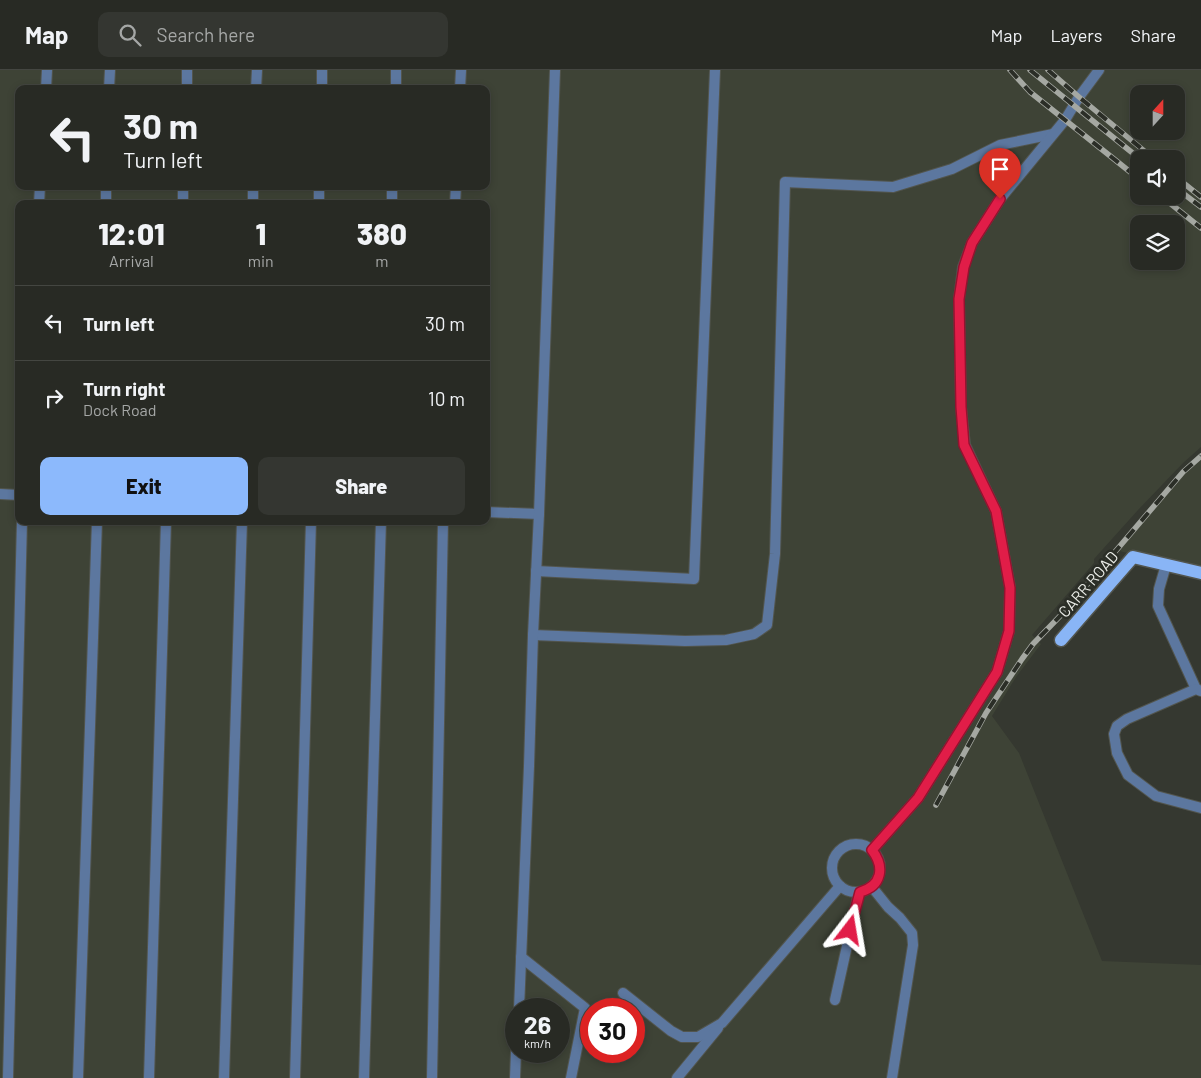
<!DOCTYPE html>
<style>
body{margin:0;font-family:Barlow,sans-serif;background:#343631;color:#f1f3f6;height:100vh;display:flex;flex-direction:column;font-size:19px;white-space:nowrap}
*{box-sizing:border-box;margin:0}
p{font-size:16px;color:#a5a7a6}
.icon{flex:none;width:28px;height:28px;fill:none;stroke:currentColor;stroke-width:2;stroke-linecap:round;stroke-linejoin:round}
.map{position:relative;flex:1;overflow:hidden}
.sheet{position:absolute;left:15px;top:130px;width:475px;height:325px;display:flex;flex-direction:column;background:#282a24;border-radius:10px;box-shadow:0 2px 8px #0003,0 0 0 1px #444641}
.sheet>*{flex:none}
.guide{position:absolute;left:15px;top:15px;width:475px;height:105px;border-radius:10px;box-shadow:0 2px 8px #0003,0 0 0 1px #444641;background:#282a24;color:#f1f3f6;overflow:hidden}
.needle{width:32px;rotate:21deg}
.fabs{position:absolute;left:1130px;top:15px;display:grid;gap:10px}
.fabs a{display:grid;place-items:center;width:55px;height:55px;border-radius:10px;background:#282a24;box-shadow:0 2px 8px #0003,0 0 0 1px #444641;font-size:25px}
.speed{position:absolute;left:505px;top:928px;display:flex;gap:10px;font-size:25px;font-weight:700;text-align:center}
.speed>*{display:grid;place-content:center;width:65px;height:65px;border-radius:50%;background:#282a24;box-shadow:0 2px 8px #0003,0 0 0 1px #444641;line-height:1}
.speed small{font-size:12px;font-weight:400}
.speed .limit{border:8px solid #d22;background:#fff;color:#111}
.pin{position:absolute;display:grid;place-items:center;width:42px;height:42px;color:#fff;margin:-51px -21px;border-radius:50% 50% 50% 0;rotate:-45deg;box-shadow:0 0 5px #0007}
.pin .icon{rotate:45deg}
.me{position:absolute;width:55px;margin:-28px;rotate:14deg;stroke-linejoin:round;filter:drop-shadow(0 0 4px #0008)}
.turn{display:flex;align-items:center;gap:18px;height:105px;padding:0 25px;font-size:22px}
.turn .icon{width:65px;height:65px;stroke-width:2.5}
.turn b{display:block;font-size:35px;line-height:42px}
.eta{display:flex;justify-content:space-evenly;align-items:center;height:85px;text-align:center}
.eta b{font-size:30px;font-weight:800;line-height:35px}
.button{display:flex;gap:10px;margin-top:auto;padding:10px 25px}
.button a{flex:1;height:58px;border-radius:10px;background:#8cb9fc;color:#111;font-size:20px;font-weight:800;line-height:58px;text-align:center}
.button a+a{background:#343631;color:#f1f3f6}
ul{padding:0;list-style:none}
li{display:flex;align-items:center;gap:15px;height:75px;padding:0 25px;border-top:1px solid #444641}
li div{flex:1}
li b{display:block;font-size:19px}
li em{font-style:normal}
header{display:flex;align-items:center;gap:30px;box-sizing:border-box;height:70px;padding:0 25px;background:#282a24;border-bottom:1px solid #444641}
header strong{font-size:24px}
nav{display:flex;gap:28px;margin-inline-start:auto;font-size:18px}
.search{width:350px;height:45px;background:#343631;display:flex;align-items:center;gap:12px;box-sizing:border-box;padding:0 18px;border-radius:10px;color:#a5a7a6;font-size:19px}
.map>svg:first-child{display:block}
</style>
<header>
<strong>Map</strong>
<div class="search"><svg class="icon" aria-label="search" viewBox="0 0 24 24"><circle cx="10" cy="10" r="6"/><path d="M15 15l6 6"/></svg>Search here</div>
<nav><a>Map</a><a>Layers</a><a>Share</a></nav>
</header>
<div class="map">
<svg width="1201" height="1008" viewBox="0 0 1201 1008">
<rect width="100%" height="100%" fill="#353830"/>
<g fill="#3e4336" fill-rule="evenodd">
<path d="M0 0H1201V377L1183 393 1138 440 1094 489V493L1032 565 1041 574 1016 607 992 646 1019 683 1102 891 1201 895V1008H0ZM19 19H486V116H19ZM1139 24H1176V61H1139ZM1139 89H1176V126H1139ZM19 134H486V451H19ZM1139 154H1176V191H1139ZM516 939H559V981H516ZM591 939H634V981H591Z"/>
<polygon points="1201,386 1201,503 1116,480 1183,402"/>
</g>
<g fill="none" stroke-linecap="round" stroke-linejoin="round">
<g stroke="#52554e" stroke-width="12">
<g id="minor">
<polyline points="46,19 47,0"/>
<polyline points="109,19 110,0"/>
<polyline points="187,19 187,0"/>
<polyline points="256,19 257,0"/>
<polyline points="322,19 322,0"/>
<polyline points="396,19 396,0"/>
<polyline points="460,19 461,0"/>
<polyline points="39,134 40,116"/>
<polyline points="106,134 106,116"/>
<polyline points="183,134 183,116"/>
<polyline points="253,134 253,116"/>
<polyline points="319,134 319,116"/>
<polyline points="392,134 392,116"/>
<polyline points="455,134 456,116"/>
<polyline points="0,424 19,425"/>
<polyline points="486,442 539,444"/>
<polyline points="1166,495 1159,519 1158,536 1196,619"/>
<polyline points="536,501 694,509 715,0"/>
<polyline points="533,565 685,571 726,570 754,564 767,555 775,484 785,112 893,117 952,99 1000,75 1053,64"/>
<polyline points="1201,621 1196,619 1127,649 1117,656 1114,664 1117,683 1128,705 1156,726 1201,738"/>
<circle cx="856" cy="798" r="24"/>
<polyline points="872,780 918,728 997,602 1009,561 1010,517 996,441 965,375 961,337 959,229 963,197 972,173 1000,129 1065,50 1079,27 1099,0"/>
<polyline points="872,817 888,837 900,848 912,863 913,875 892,1008"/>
<polyline points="521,887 585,938 571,1008"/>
<polyline points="623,923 671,961 682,967 698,967 722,953 840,816"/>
<polyline points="835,930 859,822"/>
<polyline points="519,939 529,696 533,565 539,444 555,0"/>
<polyline points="8,1008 22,451"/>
<polyline points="78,1008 97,451"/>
<polyline points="149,1008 166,451"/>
<polyline points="224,1008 242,451"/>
<polyline points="295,1008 311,451"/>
<polyline points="364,1008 381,451"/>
<polyline points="432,1008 443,451"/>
<polyline points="515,1008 516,981"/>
<polyline points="677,1008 718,958"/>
</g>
</g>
<g stroke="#52554e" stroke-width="15">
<polyline id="primary" points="1061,570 1133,487 1201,503"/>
</g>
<use href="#minor" stroke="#5c779f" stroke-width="10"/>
<use href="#primary" stroke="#89b5f6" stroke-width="12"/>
<g stroke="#a5a8a2" stroke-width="5.5">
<g id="rail">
<polyline points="1010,0 1030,22 1139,109"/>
<polyline points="1030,0 1140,89"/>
<polyline points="1048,0 1079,27 1154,89"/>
<polyline points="1176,107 1201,127"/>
<polyline points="1176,118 1201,137"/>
<polyline points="1161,126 1201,158"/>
<polyline points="936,735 986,643 1022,589 1033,574 1062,544 1183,402 1201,386"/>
</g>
</g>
<use href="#rail" stroke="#2b2e27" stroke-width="4" stroke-dasharray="11" stroke-linecap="butt"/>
</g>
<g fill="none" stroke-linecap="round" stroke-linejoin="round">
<g stroke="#92132f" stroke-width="12">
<path id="route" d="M850 860 860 822C882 816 885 797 872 780L918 728 997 602 1009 561 1010 518 996 441 964 375 961 337 959 229 964 197 972 173 1000 129"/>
</g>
<use href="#route" stroke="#e11d48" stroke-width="9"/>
</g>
<g text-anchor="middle" stroke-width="5" stroke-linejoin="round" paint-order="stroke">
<g font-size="16" fill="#eceee9" stroke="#2b2e27">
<text transform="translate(1088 514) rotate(-49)" y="6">CARR ROAD</text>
</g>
</g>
</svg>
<div class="fabs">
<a><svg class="needle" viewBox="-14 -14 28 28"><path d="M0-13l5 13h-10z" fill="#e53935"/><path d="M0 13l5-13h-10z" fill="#a5a7a6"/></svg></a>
<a><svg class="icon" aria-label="sound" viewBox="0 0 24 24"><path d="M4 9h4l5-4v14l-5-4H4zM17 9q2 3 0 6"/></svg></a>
<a><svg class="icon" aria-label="layers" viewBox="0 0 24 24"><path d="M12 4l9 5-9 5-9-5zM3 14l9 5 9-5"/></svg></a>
</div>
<div class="speed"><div>26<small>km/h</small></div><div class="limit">30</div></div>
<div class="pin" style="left:1000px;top:129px;background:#d93025"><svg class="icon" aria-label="arrive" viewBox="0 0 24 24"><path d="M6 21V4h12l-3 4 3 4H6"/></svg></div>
<svg class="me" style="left:850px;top:860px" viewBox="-20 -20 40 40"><path d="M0-17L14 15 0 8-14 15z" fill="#e11d48" stroke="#fff" stroke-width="4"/></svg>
<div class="guide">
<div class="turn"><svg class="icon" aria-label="left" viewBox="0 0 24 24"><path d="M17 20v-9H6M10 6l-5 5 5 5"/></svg><div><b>30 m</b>Turn left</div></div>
</div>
<section class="sheet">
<div class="eta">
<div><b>12:01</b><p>Arrival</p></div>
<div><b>1</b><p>min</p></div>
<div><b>380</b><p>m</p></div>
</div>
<ul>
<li><svg class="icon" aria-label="left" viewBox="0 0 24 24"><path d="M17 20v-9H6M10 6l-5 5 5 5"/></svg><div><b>Turn left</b></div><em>30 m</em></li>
<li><svg class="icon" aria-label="right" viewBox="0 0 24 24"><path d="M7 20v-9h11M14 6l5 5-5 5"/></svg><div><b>Turn right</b><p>Dock Road</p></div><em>10 m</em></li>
</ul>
<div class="button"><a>Exit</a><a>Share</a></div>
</section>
</div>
